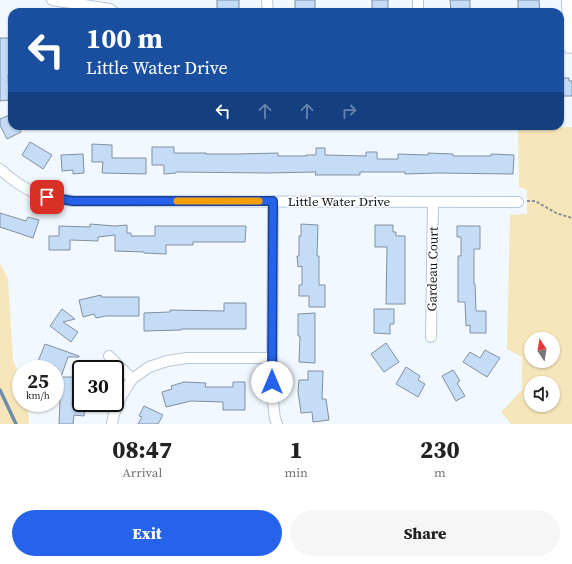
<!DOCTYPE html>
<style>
body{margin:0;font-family:"Source Serif 4",serif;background:#f6f6f6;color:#222;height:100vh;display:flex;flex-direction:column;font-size:15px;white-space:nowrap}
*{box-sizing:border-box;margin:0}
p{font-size:13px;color:#767676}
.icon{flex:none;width:22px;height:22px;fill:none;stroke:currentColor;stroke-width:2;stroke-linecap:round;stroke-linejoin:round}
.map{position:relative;height:424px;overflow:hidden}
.details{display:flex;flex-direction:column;background:#fff;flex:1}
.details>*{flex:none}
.hud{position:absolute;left:8px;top:8px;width:556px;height:122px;border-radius:12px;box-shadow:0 1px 3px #0004;background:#1a4fa0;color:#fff;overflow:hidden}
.needle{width:26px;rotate:348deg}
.controls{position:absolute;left:524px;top:332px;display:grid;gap:8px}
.controls a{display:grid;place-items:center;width:36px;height:36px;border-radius:50%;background:#fff;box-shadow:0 1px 3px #0004;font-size:20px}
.speed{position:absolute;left:12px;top:360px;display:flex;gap:8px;font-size:20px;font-weight:700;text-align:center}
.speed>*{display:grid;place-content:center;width:52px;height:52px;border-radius:50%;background:#fff;box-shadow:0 1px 3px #0004;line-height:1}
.speed small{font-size:10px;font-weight:400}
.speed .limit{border:2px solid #111;border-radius:6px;background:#fff;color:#111}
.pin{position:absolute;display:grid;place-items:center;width:34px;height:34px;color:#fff;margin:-17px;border-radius:8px;box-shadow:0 2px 6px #0006}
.me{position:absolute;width:44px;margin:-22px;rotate:0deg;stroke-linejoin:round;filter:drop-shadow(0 0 3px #0008)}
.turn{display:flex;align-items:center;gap:14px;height:84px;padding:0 12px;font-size:18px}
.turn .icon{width:52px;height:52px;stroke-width:2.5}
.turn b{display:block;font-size:28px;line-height:34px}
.lanes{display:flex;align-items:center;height:38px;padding:0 12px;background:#0003;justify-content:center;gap:20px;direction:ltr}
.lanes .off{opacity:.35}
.eta{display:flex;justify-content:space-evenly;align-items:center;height:68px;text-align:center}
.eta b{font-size:24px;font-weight:800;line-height:28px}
.button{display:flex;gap:8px;margin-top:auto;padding:8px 12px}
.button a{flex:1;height:46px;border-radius:24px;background:#2563eb;color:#fff;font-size:16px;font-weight:800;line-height:46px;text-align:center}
.button a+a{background:#f6f6f6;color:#222}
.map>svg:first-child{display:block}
</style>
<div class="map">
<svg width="572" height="424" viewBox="0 0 572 424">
<rect width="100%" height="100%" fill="#f2f8ff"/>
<g fill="#f5e5b9" fill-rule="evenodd">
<path d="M572 127V424H511L501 412 522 390V357L507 349 510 215 527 214V190L519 187 518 128ZM531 339H553V361H531ZM531 383H553V405H531Z"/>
<polygon points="0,263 8,279 13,361 21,378 21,403 28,403 29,424 0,424"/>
</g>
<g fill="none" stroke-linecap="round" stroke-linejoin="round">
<polyline stroke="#6f8cab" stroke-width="3.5" points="0,390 16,424"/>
</g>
<g fill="#c5dcf6" stroke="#81909f">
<rect x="217" y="0" width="22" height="12"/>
<rect x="295" y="0" width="20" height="12"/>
<rect x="372" y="0" width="16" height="12"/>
<polygon points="450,0 470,0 470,12 451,12"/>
<polygon points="518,0 539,0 540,12 518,12"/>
<polygon points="0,38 12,38 12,75 8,75 9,100 0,101"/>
<polygon points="560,78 569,78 569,81 572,81 572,96 560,96"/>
<polygon points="12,114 12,126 18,126 21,132 7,139 0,125 0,119"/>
<polygon points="30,142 52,155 43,169 22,155"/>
<polygon points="92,144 112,145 112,158 146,158 146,174 102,173 103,162 92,162"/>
<polygon points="152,147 174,147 174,153 206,153 206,154 237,154 278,153 278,156 306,156 306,155 316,155 316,148 325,148 325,155 366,156 366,152 377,152 377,159 398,159 398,154 428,155 428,153 453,154 453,156 491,156 491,154 514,155 513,174 438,173 405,174 405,172 360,172 360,175 315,175 316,172 268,173 176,172 176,173 164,174 164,165 152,165"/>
<polygon points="83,154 84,173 73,174 73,170 62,171 61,155"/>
<polygon points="0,213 26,221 28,217 39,220 33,238 0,227"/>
<polygon points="90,224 115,226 127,225 127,233 131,233 131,236 155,236 155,226 246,226 245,242 193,242 193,245 166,245 166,254 144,253 144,252 115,251 115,235 98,237 98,241 70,240 70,250 49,250 49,236 59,236 59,226 90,227"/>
<polygon points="301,224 318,225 317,256 319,256 319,285 325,285 325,307 309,307 309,296 299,296 299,285 302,285 302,266 298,267 297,256 299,256 299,236 301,236"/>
<polygon points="375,225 393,225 393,232 396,232 396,236 405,236 405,304 386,304 387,247 375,247"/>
<polygon points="457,226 480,226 480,249 474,249 474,284 475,284 476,311 486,311 486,333 470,333 470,325 466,326 465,302 458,302 458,256 461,256 461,237 457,237"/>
<polygon points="101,295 101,297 139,297 139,316 106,316 96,318 94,314 83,317 79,300"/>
<polygon points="224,303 246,303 246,329 181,329 181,330 144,331 144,313 170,312 170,310 224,311"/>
<polygon points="62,309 75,319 63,322 78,332 71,342 50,326"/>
<polygon points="374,309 394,309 394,324 390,324 390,334 374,333"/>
<polygon points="315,313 315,363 299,362 300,336 298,336 298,314"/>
<polygon points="386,343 399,362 384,372 371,354"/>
<polygon points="45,344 79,356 79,357 68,357 61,377 74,377 72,405 85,405 84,416 74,415 73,424 59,424 60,399 55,398 55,369 52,369 37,364"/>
<polygon points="485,350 500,358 487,377 463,362 470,352 480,358"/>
<polygon points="406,367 420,376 418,380 425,384 418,397 396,384"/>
<polygon points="453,370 460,381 457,383 465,396 456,401 442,376"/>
<polygon points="308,371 323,371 322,399 326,399 329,420 313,422 312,412 301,413 298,391 299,380 308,380"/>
<polygon points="184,382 206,383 205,387 233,387 233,382 245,382 245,410 223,410 223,402 191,401 166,407 162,392 172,389 171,386"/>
<polygon points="144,406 163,415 158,424 138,424 142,417 139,416"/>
</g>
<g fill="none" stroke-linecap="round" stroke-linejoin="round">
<g stroke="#b8c7d8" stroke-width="12">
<g id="minor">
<polyline points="52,0 110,9 114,12"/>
<polyline points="267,0 268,12"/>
<polyline points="418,0 418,12"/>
<polyline points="567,0 569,48"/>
<path d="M0 169C25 192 40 197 73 201L518 202"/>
<polyline points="273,201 272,394 275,419 277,424"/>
<polyline points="431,337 433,202"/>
<polyline points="109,356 132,379"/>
<polyline points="112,424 114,414 122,395 132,379 149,367 167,361 187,358 272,358"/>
</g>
</g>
<polyline stroke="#8b9198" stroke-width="2" stroke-dasharray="3 2" stroke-linecap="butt" points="527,201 535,201 556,213 572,218"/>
<use href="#minor" stroke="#fff" stroke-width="10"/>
</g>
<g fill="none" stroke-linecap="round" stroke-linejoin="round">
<g stroke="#184099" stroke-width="10">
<polyline id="route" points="47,197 73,201 273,201 272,382"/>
</g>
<use href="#route" stroke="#2563eb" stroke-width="7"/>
<polyline stroke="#f59e0b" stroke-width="7" points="177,201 259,201"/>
</g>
<g text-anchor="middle" stroke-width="3" stroke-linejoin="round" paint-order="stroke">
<g font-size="13" fill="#0e1419" stroke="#fff">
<text x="339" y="206">Little Water Drive</text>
<text transform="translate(432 269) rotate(-89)" y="5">Gardeau Court</text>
</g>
</g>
</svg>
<div class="controls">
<a><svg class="needle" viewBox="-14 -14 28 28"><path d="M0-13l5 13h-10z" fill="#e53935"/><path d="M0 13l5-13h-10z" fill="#767676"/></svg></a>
<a><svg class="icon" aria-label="sound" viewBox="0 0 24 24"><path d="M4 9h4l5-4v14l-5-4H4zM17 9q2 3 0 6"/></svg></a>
</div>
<div class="speed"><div>25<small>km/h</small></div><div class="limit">30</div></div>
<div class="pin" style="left:47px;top:197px;background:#d93025"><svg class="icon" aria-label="arrive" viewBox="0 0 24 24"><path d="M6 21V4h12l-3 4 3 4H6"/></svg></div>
<svg class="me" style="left:272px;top:382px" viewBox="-20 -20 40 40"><circle r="19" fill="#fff"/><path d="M0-13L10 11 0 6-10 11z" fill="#2563eb"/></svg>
<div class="hud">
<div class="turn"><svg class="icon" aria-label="left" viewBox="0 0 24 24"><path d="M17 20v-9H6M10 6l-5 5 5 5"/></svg><div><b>100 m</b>Little Water Drive</div></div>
<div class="lanes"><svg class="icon" aria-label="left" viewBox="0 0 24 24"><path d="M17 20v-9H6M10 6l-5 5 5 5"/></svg><svg class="icon off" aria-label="ahead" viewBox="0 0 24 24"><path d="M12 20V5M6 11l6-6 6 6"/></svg><svg class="icon off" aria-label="ahead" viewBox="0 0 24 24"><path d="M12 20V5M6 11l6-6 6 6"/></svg><svg class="icon off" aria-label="right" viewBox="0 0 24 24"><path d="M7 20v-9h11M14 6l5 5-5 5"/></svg></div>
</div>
</div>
<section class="details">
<div class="eta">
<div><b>08:47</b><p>Arrival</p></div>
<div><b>1</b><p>min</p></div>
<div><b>230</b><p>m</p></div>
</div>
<div class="button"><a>Exit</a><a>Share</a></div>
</section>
